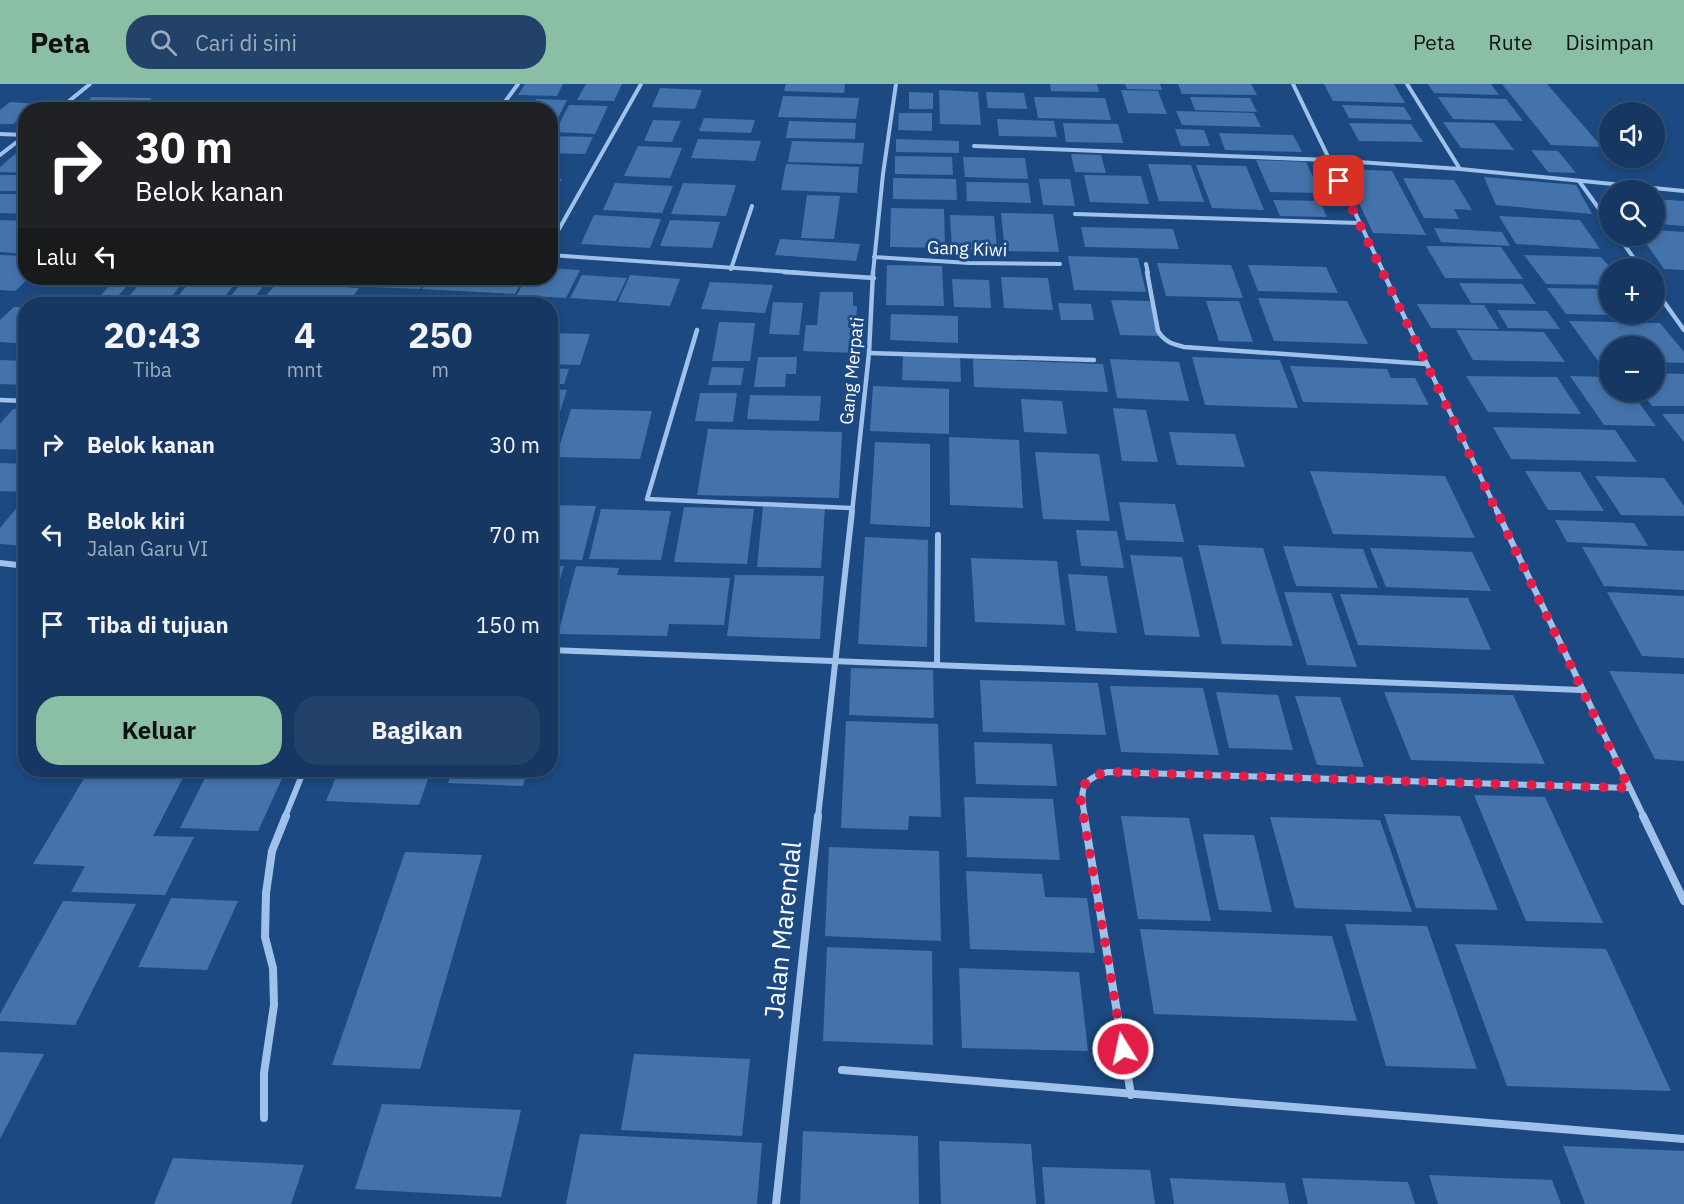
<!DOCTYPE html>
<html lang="id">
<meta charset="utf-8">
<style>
body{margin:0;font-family:"IBM Plex Sans",sans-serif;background:#22426a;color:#f1f3f6;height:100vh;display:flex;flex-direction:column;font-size:22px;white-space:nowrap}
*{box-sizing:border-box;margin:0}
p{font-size:20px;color:#9dacbd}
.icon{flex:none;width:33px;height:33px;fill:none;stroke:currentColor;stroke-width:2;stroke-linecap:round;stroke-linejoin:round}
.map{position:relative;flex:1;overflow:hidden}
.details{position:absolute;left:18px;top:213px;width:540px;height:480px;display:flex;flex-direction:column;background:#153761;border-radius:24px;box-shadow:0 3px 9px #0003,0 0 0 2px #345176}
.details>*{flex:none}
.hud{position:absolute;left:18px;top:18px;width:540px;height:183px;border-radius:24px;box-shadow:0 3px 9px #0003,0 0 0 2px #345176;background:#202124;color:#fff;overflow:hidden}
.buttons{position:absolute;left:1599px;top:18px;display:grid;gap:12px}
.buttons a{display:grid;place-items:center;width:66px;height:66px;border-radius:50%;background:#153761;box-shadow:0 3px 9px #0003,0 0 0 2px #345176;font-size:30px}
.pin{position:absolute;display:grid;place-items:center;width:51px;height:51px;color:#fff;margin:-26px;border-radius:12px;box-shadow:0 3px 9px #0006}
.me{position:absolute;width:66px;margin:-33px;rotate:350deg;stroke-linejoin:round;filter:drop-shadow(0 0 4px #0008)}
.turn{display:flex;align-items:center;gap:21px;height:126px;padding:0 18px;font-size:27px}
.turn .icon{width:78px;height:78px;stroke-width:2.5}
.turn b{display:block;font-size:42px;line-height:51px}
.then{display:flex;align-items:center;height:57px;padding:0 18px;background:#0003;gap:12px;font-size:22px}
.eta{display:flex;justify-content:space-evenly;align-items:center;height:102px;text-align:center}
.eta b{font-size:36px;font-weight:700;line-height:42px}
.cta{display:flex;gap:12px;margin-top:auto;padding:12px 18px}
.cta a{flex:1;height:69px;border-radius:24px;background:#8abfa5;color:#111;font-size:24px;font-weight:700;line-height:69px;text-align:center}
.cta a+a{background:#22426a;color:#f1f3f6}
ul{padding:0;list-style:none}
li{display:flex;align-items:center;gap:18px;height:90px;padding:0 18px}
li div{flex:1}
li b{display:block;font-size:22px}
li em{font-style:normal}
header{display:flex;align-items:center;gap:36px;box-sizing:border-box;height:84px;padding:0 30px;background:#8abfa5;color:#111}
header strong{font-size:28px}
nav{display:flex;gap:33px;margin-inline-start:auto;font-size:21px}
.search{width:420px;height:54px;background:#22426a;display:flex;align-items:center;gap:15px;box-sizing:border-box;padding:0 21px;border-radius:24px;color:#9dacbd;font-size:22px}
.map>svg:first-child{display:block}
</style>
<header>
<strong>Peta</strong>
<div class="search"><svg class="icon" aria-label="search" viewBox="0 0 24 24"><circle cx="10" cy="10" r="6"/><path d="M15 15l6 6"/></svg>Cari di sini</div>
<nav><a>Peta</a><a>Rute</a><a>Disimpan</a></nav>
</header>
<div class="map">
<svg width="1684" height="1120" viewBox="0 0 1684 1120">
<rect width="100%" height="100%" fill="#1c4981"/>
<g fill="#4473ab">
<polygon points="525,0 563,0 557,12 518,11"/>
<polygon points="586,0 622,0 614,17 577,16"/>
<polygon points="786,0 845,0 844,9 784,7"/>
<polygon points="1050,0 1097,0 1099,8 1051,7"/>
<polygon points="1125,0 1160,0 1162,6 1127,5"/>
<polygon points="1178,0 1251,0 1257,11 1182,10"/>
<polygon points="1324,0 1394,0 1405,19 1333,17"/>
<polygon points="1428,0 1491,0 1499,11 1434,9"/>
<polygon points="1502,0 1547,0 1602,63 1551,61"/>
<polygon points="660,4 702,6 695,25 652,23"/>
<polygon points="939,6 978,8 981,41 940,40"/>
<polygon points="1121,6 1158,7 1167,30 1128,29"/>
<polygon points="909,8 933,9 933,25 909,25"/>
<polygon points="986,8 1024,9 1027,25 988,24"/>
<polygon points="783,12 859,14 856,35 778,33"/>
<polygon points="92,13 152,14 139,26 78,25"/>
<polygon points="1034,13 1105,14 1111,36 1038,34"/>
<polygon points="1190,13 1250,14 1257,28 1195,26"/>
<polygon points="1438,13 1506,15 1523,37 1453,35"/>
<polygon points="536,15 567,16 558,34 550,34 550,26 530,26"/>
<polygon points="10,18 40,20 33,26 26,26 26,31 13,40 0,40 0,26"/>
<polygon points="161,18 193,19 187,26 153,26"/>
<polygon points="569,21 608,22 595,50 555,48"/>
<polygon points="1342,21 1404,23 1412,36 1349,34"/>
<polygon points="1176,27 1254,29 1261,43 1182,41"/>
<polygon points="899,29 932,29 932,47 898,46"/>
<polygon points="704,34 755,36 751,49 699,47"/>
<polygon points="997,35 1054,37 1057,53 999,52"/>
<polygon points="653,36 681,37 672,58 644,57"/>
<polygon points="789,37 856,39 855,55 786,54"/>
<polygon points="1443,38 1494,39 1514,66 1461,64"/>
<polygon points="1063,39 1118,40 1123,59 1066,58"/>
<polygon points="1349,39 1411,40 1423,58 1359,57"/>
<polygon points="1175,45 1204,46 1210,62 1181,62"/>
<polygon points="1219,49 1293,51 1302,68 1225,66"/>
<polygon points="550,52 593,53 585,70 550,69"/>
<polygon points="698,55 761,57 755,77 691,74"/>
<polygon points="896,55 959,57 959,69 896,68"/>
<polygon points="792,57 864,59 862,80 788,78"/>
<polygon points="638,62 682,64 670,94 624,92"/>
<polygon points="21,65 26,65 26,89 0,88 0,83"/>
<polygon points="1531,66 1558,67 1576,89 1548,88"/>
<polygon points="1071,70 1101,71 1106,89 1075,88"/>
<polygon points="895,72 952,73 953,91 895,90"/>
<polygon points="963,73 1025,74 1028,95 965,93"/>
<polygon points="1256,76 1306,78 1321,109 1270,108"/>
<polygon points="786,80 859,83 857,109 781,106"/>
<polygon points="1148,80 1191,81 1204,118 1159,117"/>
<polygon points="1196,81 1246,82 1264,126 1212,124"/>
<polygon points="1343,85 1392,87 1426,151 1373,149"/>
<rect x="0" y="91" width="26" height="16"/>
<polygon points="1084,91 1141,92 1149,120 1090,118"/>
<polygon points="1484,93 1576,101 1592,130 1496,121"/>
<polygon points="550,94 562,95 550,115"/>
<polygon points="893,94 956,95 957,116 893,115"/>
<polygon points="1403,94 1454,96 1472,126 1454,125 1459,135 1424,134"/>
<polygon points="1039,95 1070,95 1075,122 1043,121"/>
<polygon points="966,98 1028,99 1031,119 967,117"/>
<polygon points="615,99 673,102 662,129 603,126"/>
<polygon points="683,99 736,101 726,132 671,130"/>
<polygon points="0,110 26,110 26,130 0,129"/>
<polygon points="807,111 840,112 834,155 801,154"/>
<polygon points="1654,115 1684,117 1684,142 1660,140 1654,133"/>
<polygon points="1273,116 1320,117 1327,133 1280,132"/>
<polygon points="891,124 944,125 945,164 890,163"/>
<polygon points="1001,129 1053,130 1059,168 1005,167"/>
<polygon points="594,131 661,135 650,164 581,160"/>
<polygon points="950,131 994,132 997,166 952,165"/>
<polygon points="1499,132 1580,136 1600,165 1516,160"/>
<polygon points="0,136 26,137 26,170 0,168"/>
<polygon points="670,136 720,138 712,164 660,162"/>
<polygon points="1081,143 1173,145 1179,165 1085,163"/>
<polygon points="1434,144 1502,148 1510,162 1441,158"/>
<polygon points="1654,146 1684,148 1684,186 1664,185 1641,152 1654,152"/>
<polygon points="780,155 860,160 856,177 775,171"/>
<polygon points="1426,162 1501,163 1523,195 1445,194"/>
<polygon points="0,171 26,172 26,194 29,194 15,207 0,206"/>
<polygon points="1524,171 1601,173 1610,183 1610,201 1546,200"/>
<polygon points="1068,172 1138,174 1146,208 1074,206"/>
<polygon points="1157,179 1231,181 1243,214 1166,212"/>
<polygon points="887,181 942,182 944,222 886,221"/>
<polygon points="1248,181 1326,183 1338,209 1258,207"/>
<polygon points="550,184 580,186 566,214 517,211 526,194 550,194"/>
<polygon points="582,191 627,194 616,217 570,214"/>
<polygon points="630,191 680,195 670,222 618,218"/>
<polygon points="1001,193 1048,194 1053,226 1004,224"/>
<polygon points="117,194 134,194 118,212 101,211"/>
<polygon points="145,194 187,194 171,213 129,212"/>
<polygon points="193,194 239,194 220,219 173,218"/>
<polygon points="245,194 269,194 250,220 225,220"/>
<polygon points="281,194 347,196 341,203 359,204 347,220 259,220"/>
<polygon points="378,194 427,194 420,205 371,203"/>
<polygon points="430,194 524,194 515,210 422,205"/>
<polygon points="952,195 989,196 991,224 954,223"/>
<polygon points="710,198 773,201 765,229 701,225"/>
<polygon points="1459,199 1522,200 1536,220 1471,219"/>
<polygon points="1547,204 1610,205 1610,231 1566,230"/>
<polygon points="820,208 853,208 853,222 857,222 854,269 803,267 806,241 817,241"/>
<polygon points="1258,214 1347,217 1368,260 1274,257"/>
<polygon points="70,216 94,217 90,220 65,220"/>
<polygon points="1111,216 1150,217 1159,252 1120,251"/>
<polygon points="1206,217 1239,217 1253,258 1219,257"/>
<polygon points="773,218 803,219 799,251 769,250"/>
<polygon points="1058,219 1091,220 1094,236 1061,236"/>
<polygon points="1417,220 1484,221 1499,245 1431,244"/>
<polygon points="14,223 26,223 26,249 16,259 0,258 0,236"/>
<polygon points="1497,226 1547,227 1560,245 1508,244"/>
<polygon points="891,230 958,232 958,259 890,256"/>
<polygon points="1569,237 1660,239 1684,268 1684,279 1654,278 1654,262 1610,262 1610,277 1598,277"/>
<polygon points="719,238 755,239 750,277 712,277"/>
<polygon points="1456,246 1544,248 1565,278 1473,276"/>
<polygon points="550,249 590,250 580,281 550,280"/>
<polygon points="903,270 960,272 961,298 902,296"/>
<polygon points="758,273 797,273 796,290 786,290 785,303 754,303"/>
<polygon points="1192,273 1280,276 1298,324 1205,321"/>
<polygon points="973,275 1103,280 1108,308 974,303"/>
<polygon points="1110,275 1179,278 1189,317 1117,314"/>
<polygon points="0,276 26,277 26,301 0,300"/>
<polygon points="1290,282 1387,285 1391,294 1415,294 1429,321 1303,318"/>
<polygon points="712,283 744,284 741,301 708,301"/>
<polygon points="550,284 569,285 564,300 550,300"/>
<polygon points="1654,289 1684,290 1684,322 1652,322 1642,308 1654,308"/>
<polygon points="1466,292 1557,293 1581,330 1488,328"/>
<polygon points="1570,292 1610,293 1610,308 1631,308 1656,342 1604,341"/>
<polygon points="873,302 949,305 949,350 870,347"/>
<polygon points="550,305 567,306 560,328 550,328"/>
<polygon points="700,309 737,309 733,338 695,337"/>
<polygon points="750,311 821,312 819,337 747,335"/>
<polygon points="1021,315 1062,317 1067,350 1024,348"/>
<polygon points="1113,324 1146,326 1158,378 1122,377"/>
<polygon points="13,325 26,325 26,366 0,365 0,340"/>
<polygon points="571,325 652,327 640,375 556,373"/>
<polygon points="1662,330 1684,330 1684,358"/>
<polygon points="1493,343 1615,346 1637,378 1511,375"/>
<polygon points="708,345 842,348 839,414 697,411"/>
<polygon points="1169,348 1235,350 1245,383 1177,381"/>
<polygon points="949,353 1019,356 1023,424 950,421"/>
<polygon points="875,358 930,360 930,443 870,440"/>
<polygon points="1035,368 1099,370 1110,437 1043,435"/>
<polygon points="0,379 26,380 26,408 0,407"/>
<polygon points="1310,387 1445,392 1475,454 1333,450"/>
<polygon points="1525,387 1580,388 1604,427 1548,426"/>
<polygon points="1595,392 1664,394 1684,422 1684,432 1621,431"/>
<polygon points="1119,418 1175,420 1184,458 1126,456"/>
<polygon points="19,421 26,422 26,462 0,460 0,444"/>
<polygon points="550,421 596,422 582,476 550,475"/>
<polygon points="763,422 825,424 821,484 757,483"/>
<polygon points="684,423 754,425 747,480 674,478"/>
<polygon points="601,425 671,427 661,476 589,475"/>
<polygon points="1555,436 1634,439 1648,462 1567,458"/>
<polygon points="1076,446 1117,447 1124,484 1081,482"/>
<polygon points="865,453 928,456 927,563 858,560"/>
<polygon points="1198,461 1263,464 1293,562 1222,560"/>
<polygon points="1283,462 1363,465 1378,504 1296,502"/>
<polygon points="1582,463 1684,467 1684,506 1604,502"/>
<polygon points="1370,464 1472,468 1491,507 1386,503"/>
<polygon points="1130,471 1182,473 1200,553 1145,551"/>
<polygon points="971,474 1057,477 1065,541 975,538"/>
<polygon points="550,482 564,482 551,526 550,526"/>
<polygon points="576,482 619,484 617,491 730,494 724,541 669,540 667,552 558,550"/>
<polygon points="1068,490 1107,492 1117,549 1076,547"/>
<polygon points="735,491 824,492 820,555 727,552"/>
<polygon points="1284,508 1331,509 1357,583 1307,581"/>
<polygon points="1607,508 1684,512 1684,574 1642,572"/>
<polygon points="1340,510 1468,514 1491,566 1358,561"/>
<polygon points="851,584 933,586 934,634 849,631"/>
<polygon points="1609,587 1684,590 1684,677 1655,675"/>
<polygon points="980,596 1098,599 1106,651 983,648"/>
<polygon points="1110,602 1203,604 1219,671 1121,668"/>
<polygon points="1216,608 1278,611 1293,666 1229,664"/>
<polygon points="1384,608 1513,611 1545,680 1411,676"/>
<polygon points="1295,612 1340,613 1364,683 1317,681"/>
<polygon points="846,637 938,640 941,733 909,732 908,746 841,744"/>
<polygon points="974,658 1052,660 1057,702 976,700"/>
<polygon points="89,686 187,686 153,752 194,753 165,811 71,808 85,782 33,780"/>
<polygon points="209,686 286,686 258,747 180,744"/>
<polygon points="339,686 431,686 419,721 326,717"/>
<polygon points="453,686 527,686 523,702 448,699"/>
<polygon points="1474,711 1545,713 1603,839 1526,837"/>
<polygon points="964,713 1053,715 1060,776 967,773"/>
<polygon points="1384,730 1460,732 1498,826 1416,824"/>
<polygon points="1121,732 1189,734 1211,837 1138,835"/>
<polygon points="1270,733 1380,736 1412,828 1295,824"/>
<polygon points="1203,750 1254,751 1272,828 1219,826"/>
<polygon points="829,763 939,767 941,857 825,852"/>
<polygon points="405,768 482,771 420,985 332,981"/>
<polygon points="966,787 1042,790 1045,813 1087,814 1095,869 970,865"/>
<polygon points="171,814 238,817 207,886 138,883"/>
<polygon points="63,817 136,820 75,941 0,937 0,930"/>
<polygon points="1345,840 1427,842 1477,985 1386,982"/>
<polygon points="1140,845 1332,852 1357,937 1154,930"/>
<polygon points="1455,860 1606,865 1671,1007 1507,1002"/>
<polygon points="827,863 932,867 933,961 823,957"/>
<polygon points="959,884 1079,888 1088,967 962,964"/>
<polygon points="0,968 44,970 0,1055"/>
<polygon points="634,970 750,975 742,1052 621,1046"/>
<polygon points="382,1020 521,1026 501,1113 355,1105"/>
<polygon points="803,1047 918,1052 919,1120 800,1120"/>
<polygon points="580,1050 762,1059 757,1120 566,1120"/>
<polygon points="939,1057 1031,1060 1036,1120 941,1120"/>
<polygon points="1563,1062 1684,1067 1684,1120 1585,1120"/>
<polygon points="173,1074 304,1081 291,1120 154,1120"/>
<polygon points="1042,1083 1150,1086 1155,1120 1045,1120"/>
<polygon points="1429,1091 1552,1096 1561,1120 1438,1120"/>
<polygon points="1170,1094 1285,1099 1289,1120 1174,1120"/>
<polygon points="1302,1094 1408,1098 1415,1120 1308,1120"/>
</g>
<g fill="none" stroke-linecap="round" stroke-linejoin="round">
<g stroke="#a0c2ea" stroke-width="4">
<polyline points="1293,0 1384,189"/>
<polyline points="1407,0 1460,85"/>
<polyline points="58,26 90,0"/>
<polyline points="499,26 518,0"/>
<polyline points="0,50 25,51"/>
<polyline points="974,62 1329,76 1460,85 1684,107"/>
<polyline points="0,71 26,51"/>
<polyline points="1579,97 1610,140"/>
<polyline points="1075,130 1359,139"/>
<polyline points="1618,152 1641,184"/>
<polyline points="550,161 641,0"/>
<polyline points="550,171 805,189"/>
<polyline points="874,173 969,179 1060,180"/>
<polyline points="1146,180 1148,189"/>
<polyline points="731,185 752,122"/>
<polyline points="873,189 883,90 896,0"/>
</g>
<g stroke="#a0c2ea" stroke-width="4.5">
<polyline points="784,188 874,194"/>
<path d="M1147 188 1158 247C1165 258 1172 260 1184 263L1427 280"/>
<polyline points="1383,188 1498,429"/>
<polyline points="1654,204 1684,246"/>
<polyline points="697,246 647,415 850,424"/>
<polyline points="869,269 1094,276"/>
<polyline points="0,316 26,317"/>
<polyline points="852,429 869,269 873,188"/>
</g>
<g stroke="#a0c2ea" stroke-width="6">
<polyline points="1497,427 1644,733"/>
<polyline points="0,479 26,482"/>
<polyline points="550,566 1581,606"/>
<polyline points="937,580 938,451"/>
<polyline points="285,733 304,686"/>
<polyline points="818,733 852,427"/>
<path d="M1085 733C1080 708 1079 695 1108 688L1629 704"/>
</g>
<g stroke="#a0c2ea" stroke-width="8">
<polyline points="1084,732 1131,1011"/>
<polyline points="1643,732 1684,817"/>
<polyline points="842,986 1684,1055"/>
<polyline points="264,1034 264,989 274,921 273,884 265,853 266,809 272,767 286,732"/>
<polyline points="776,1120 818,732"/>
</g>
</g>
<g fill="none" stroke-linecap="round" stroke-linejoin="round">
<path stroke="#e11d48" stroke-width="10" stroke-dasharray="0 18" d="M1123 965 1080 712C1085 695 1091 692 1108 688L1629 704 1339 97"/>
</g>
<g text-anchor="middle" stroke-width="6" stroke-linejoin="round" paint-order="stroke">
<g font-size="18" fill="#fff" stroke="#1c4981">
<text transform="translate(967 165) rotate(2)" y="6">Gang Kiwi</text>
<text transform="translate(852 287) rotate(-84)" y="6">Gang Merpati</text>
</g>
<g font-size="26" fill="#fff" stroke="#1c4981">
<text transform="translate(783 846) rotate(-84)" y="9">Jalan Marendal</text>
</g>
</g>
</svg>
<div class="buttons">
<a><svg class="icon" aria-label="sound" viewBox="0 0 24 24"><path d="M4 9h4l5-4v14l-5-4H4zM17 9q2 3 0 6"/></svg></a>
<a><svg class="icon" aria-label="search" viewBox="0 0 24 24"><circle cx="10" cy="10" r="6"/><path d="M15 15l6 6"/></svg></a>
<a>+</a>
<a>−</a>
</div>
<div class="pin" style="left:1339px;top:97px;background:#d93025"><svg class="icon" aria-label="arrive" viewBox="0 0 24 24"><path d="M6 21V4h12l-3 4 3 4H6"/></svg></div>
<svg class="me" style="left:1123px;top:965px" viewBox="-20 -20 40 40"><circle r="17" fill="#e11d48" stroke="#fff" stroke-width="3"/><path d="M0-11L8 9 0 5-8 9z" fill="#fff"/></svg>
<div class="hud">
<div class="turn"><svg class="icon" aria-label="right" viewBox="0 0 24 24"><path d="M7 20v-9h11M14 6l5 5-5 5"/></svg><div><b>30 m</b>Belok kanan</div></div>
<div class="then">Lalu<svg class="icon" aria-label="left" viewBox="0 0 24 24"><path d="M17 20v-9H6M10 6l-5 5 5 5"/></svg></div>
</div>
<section class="details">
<div class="eta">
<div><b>20:43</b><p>Tiba</p></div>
<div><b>4</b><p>mnt</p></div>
<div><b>250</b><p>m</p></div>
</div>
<ul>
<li><svg class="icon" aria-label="right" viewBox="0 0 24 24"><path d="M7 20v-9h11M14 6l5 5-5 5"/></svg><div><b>Belok kanan</b></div><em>30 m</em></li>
<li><svg class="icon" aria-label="left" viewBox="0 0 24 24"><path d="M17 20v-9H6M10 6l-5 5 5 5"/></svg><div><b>Belok kiri</b><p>Jalan Garu VI</p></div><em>70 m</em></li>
<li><svg class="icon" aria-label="arrive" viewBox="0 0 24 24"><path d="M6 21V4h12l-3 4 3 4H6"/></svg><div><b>Tiba di tujuan</b></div><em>150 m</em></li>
</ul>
<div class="cta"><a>Keluar</a><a>Bagikan</a></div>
</section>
</div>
